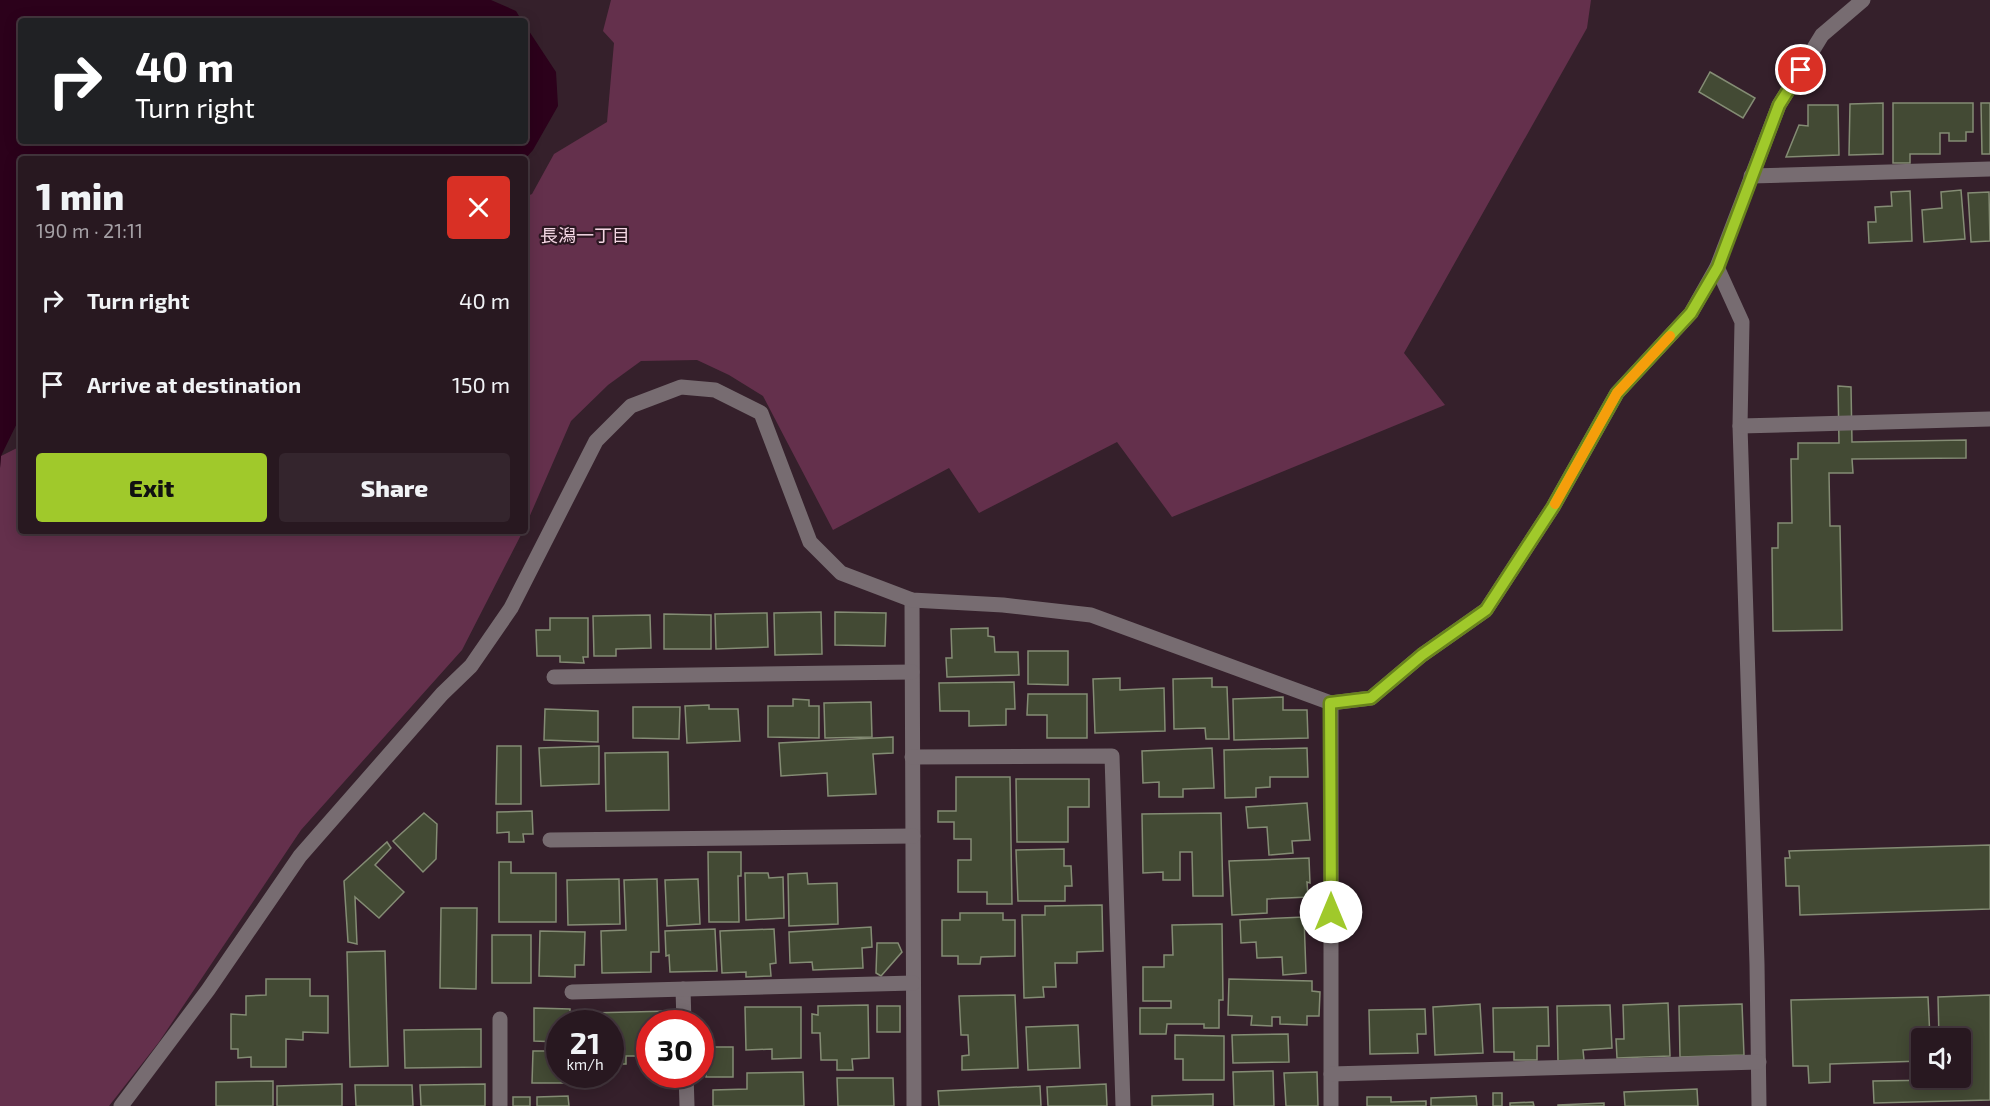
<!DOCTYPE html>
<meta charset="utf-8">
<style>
body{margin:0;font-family:"Exo 2","Noto Sans JP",sans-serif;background:#34252d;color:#f1f3f6;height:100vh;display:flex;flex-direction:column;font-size:22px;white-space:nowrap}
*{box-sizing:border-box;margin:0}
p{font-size:20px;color:#a5a0a5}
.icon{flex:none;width:33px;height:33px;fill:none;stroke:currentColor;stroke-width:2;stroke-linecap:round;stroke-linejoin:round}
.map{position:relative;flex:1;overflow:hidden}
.details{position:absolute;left:18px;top:156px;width:510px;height:378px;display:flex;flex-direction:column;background:#281820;border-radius:6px;box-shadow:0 3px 15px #0003,0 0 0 2px #44373e}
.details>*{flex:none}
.guide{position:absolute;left:18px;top:18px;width:510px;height:126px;border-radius:6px;box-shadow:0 3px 15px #0003,0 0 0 2px #44373e;background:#202124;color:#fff;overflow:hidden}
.controls{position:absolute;left:1911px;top:1028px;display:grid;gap:12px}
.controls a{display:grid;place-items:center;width:60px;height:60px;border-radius:6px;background:#281820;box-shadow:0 3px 15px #0003,0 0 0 2px #44373e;font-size:30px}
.speed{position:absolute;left:546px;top:1010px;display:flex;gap:12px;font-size:30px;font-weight:700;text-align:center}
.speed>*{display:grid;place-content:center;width:78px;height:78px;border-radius:50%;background:#281820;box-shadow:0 3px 15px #0003,0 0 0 2px #44373e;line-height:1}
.speed small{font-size:15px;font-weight:400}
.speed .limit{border:9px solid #d22;background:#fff;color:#111}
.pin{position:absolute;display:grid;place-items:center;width:51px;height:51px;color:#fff;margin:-26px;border:3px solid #fff;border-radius:50%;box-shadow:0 2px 6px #0007}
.me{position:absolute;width:66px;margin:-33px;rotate:0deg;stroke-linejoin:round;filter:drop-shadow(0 0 4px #0008)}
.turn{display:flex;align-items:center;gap:21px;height:126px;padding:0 18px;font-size:27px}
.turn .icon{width:78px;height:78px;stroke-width:2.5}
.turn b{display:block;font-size:42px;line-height:51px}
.round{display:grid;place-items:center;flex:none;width:63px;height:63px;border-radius:6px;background:#34252d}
.headline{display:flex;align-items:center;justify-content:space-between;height:102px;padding:0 18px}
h1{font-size:36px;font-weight:800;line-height:45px}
.primary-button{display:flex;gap:12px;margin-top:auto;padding:12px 18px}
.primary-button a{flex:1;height:69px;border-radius:6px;background:#a0c92b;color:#111;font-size:24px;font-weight:800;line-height:69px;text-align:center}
.primary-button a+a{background:#34252d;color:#f1f3f6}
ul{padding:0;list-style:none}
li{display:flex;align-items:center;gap:18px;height:84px;padding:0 18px}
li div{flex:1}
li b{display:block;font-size:22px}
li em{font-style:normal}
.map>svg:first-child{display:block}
</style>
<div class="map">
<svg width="1990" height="1106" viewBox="0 0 1990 1106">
<rect width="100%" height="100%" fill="#35202b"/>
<g fill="#64304c">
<polygon points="611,0 1591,0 1587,28 1404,353 1445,405 1172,517 1117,442 979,513 949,468 833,530 763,396 729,375 697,360 641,361 608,385 571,421 525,527 525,197 532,194 554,154 607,122 614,43 603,31"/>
<polygon points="21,446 21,531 523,531 462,650 301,830 159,1042 109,1106 0,1106 0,468 1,456"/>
</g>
<polygon fill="#2c011b" points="0,0 491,0 516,11 522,21 21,21 21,141 525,141 525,25 556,72 558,106 533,150 525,159 21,159 21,415 1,456 0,468"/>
<g fill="#434a34" stroke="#848c74" stroke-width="1.5">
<polygon points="1710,72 1755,98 1743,118 1699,92"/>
<polygon points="1883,103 1883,154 1849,155 1850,104"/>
<polygon points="1893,103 1973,103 1973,132 1966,132 1966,141 1949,141 1949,133 1940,133 1940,154 1910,154 1910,163 1893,163"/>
<polygon points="1981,103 1990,103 1990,154 1982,154"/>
<polygon points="1808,105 1838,105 1839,155 1786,157 1799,125 1808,126"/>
<polygon points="1961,190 1965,239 1924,242 1922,210 1942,208 1941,192"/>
<polygon points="1910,191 1912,241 1869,243 1868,222 1876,222 1875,207 1892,206 1891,192"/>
<polygon points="1989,192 1990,241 1971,242 1968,193"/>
<polygon points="1838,386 1851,387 1852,442 1966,440 1966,458 1852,459 1853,473 1829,473 1830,526 1840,526 1842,630 1773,631 1772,548 1778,548 1778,523 1792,523 1791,459 1798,459 1798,443 1839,443"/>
<polygon points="821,612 822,654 775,655 774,613"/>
<polygon points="835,612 886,613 885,646 835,645"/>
<polygon points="767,613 768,647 716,649 715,614"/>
<polygon points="664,614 711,615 711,649 664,649"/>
<polygon points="650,615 651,648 616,649 616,656 594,656 593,616"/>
<polygon points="550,618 588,618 588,657 583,657 584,663 560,662 560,656 537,656 536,630 550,630"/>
<polygon points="988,628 988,636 994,637 995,652 1018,652 1019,675 947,677 946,658 952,658 951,629"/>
<polygon points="1028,651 1068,651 1068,685 1028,684"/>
<polygon points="1120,678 1120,690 1164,688 1165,731 1095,733 1093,679"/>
<polygon points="1212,678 1212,687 1227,687 1229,739 1206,739 1205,728 1174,729 1173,679"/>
<polygon points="1014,682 1015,709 1006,709 1006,725 969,726 969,711 940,711 939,683"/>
<polygon points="1028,694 1087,694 1087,738 1047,738 1047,715 1027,715"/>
<polygon points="1283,697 1283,710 1307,710 1308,738 1234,740 1233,699"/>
<polygon points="793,699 809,700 809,706 819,706 819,738 768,737 768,706 793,706"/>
<polygon points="871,702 872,737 825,738 824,703"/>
<polygon points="709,705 709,709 738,709 740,741 687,743 685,706"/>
<polygon points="633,707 680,707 679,739 633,738"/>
<polygon points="545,709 598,711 598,742 544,740"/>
<polygon points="893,737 893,753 873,754 876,794 828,796 827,773 781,776 779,743"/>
<polygon points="497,746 521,746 521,804 496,804"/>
<polygon points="599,746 599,784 541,786 539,748"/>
<polygon points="1212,748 1214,788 1183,789 1183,797 1159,797 1159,782 1143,783 1142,751"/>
<polygon points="1307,748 1308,777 1270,777 1270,787 1256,788 1256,797 1225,798 1224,750"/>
<polygon points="668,752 669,810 606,811 605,753"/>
<polygon points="956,777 1010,777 1012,904 987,904 987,892 958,892 958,860 971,860 971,839 954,839 954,822 938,822 938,811 956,811"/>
<polygon points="1016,779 1089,779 1089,807 1068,807 1068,842 1017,842"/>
<polygon points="1307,803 1310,840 1292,841 1293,853 1269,855 1267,827 1248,828 1246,807"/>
<polygon points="532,811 533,834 523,834 524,842 509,842 509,832 497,833 497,812"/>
<polygon points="424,813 437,824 436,859 423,872 393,841"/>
<polygon points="1221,813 1223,896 1193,896 1192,852 1180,852 1180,880 1163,880 1163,872 1143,873 1142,814"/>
<polygon points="387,842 391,848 375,865 404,892 379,918 355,897 357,944 348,942 344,881"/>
<polygon points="1990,845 1990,909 1800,915 1799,886 1786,886 1785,858 1790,858 1789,851"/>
<polygon points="1064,849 1064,866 1071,866 1072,886 1065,886 1065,901 1018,901 1016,850"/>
<polygon points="708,852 741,852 741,876 738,876 739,922 709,922"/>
<polygon points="1309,858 1310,883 1307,882 1308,897 1267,899 1267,913 1232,915 1229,861"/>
<polygon points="499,862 511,862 511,873 556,873 556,922 499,922"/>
<polygon points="745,873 768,873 769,878 783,877 784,918 746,920"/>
<polygon points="807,873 808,884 837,883 838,924 789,926 788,874"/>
<polygon points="619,879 620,924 568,925 567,880"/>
<polygon points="657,879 659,952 651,952 651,972 602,973 601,931 626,930 624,880"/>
<polygon points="698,879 700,924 667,926 665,880"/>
<polygon points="1102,905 1103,951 1077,952 1077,963 1055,963 1056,987 1043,987 1044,997 1024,998 1022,915 1045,915 1045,906"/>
<polygon points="441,908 477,908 476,989 440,988"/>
<polygon points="960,913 1003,913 1003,920 1015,920 1015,956 981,957 980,964 958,964 958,956 942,956 942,920 960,920"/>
<polygon points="1304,917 1306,973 1283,975 1282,957 1257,958 1256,942 1241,943 1240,920"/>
<polygon points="1222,924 1223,1000 1219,1000 1219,1028 1204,1028 1204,1024 1167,1024 1166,1034 1140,1034 1140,1008 1171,1008 1171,1001 1143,1001 1143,967 1164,967 1164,955 1173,955 1172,925"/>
<polygon points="871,927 872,947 862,948 863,968 813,970 812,962 790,963 789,932"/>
<polygon points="715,929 717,971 670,972 669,955 666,956 665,931"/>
<polygon points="774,929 776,963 770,964 771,976 746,977 746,972 722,973 720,931"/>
<polygon points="540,931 585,932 584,965 575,965 575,977 539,976"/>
<rect x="492" y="935" width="39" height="48"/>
<polygon points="877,943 898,943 902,952 881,976 876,973"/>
<polygon points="385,951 388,1066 350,1067 347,952"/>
<polygon points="266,979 310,979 310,996 328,996 328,1033 303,1032 303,1040 286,1039 286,1067 251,1067 251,1057 238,1058 238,1049 231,1049 231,1014 246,1015 246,996 266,995"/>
<polygon points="1229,979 1312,981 1312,991 1320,992 1319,1016 1307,1016 1307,1025 1280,1024 1280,1017 1272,1017 1272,1026 1251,1025 1252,1016 1228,1015"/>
<polygon points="1015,995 1018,1068 962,1070 962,1056 969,1055 968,1035 961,1035 959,996"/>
<polygon points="1990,995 1990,1100 1874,1103 1873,1081 1940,1080 1940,1077 1960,1077 1960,1038 1939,1038 1938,997"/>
<polygon points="1928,997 1930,1038 1922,1038 1922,1061 1830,1064 1830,1082 1809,1083 1808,1066 1793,1066 1791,1000"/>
<polygon points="1668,1003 1670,1056 1617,1058 1616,1039 1624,1039 1623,1005"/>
<polygon points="1480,1004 1483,1053 1435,1055 1433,1007"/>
<polygon points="1742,1004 1744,1055 1680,1057 1679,1006"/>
<polygon points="868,1005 869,1058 852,1059 853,1070 837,1070 837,1060 821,1060 820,1033 812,1033 812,1014 818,1015 818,1006"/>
<polygon points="1610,1005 1612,1048 1583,1050 1584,1060 1558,1061 1557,1006"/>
<rect x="877" y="1006" width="23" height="26"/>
<polygon points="745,1007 801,1007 801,1058 772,1059 772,1049 746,1050"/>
<polygon points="1548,1007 1549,1046 1537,1046 1537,1060 1514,1060 1514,1052 1494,1052 1493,1008"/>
<polygon points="534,1008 570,1009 570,1023 560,1023 560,1042 534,1041"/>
<polygon points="1425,1009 1426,1034 1417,1034 1418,1053 1370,1054 1369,1010"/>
<polygon points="671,1011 672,1023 650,1023 650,1044 638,1045 638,1056 626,1056 626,1064 610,1064 610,1023 589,1023 589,1013"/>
<polygon points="1078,1025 1080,1068 1028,1070 1026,1027"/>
<polygon points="481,1029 481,1067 405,1068 404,1030"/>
<polygon points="1288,1034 1289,1062 1233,1063 1232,1035"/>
<polygon points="1175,1035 1224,1036 1224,1080 1183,1080 1183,1059 1175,1059"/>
<polygon points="707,1047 733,1047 733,1077 706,1077"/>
<polygon points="533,1051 560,1051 560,1074 574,1074 574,1083 532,1083"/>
<polygon points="1273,1071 1274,1106 1234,1106 1233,1072"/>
<polygon points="803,1072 804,1106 713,1106 713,1090 747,1089 747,1073"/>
<polygon points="1317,1072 1318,1106 1286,1106 1284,1073"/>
<polygon points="837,1078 893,1078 894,1106 838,1106"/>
<polygon points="273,1081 273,1106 216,1106 216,1082"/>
<polygon points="342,1084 342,1106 277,1106 277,1086"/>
<polygon points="485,1084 485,1106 421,1106 420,1085"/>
<polygon points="1106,1084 1107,1106 1048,1106 1047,1087"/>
<polygon points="355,1085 412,1085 413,1106 356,1106"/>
<polygon points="1040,1086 1041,1106 939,1106 938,1091"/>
<polygon points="1697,1089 1698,1106 1625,1106 1624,1092"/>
<rect x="1493" y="1093" width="9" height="13"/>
<polygon points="1213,1094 1213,1106 1152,1106 1152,1096"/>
<polygon points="568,1096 569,1106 537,1106 537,1097"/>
<polygon points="1476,1096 1477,1106 1431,1106 1431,1098"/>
<rect x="513" y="1097" width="17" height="9"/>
<polygon points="1367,1097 1391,1097 1391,1102 1426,1101 1426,1106 1367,1106"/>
<polygon points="1533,1102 1534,1106 1510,1106 1510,1103"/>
<polygon points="1604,1103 1604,1106 1558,1106 1558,1105"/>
</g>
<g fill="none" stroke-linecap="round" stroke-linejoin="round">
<g stroke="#776c71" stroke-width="15">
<polyline points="1751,176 1990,169"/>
<polyline points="1717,267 1742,322 1740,426 1757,964 1759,1106"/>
<polyline points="1740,426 1990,419"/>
<polyline points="912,600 914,1106"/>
<polyline points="554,677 912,672"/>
<polyline points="1331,703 1331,1106"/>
<polyline points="912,757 1112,756 1123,1106"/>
<polyline points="550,840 913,836"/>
<polyline points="683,989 684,1023"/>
<polyline points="572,992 913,983"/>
<polyline points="686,1074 687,1106"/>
<polyline points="1331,1074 1759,1062"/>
<polyline points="121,1106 208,990 300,856 442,694 471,666 511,608 596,441 631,406 681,387 715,390 761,413 810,542 841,573 912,600 1003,605 1091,615 1331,703 1371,698 1422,655 1486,610 1553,507 1617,393 1691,313 1717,267 1779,105 1822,35 1863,0"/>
<polyline points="500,1106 500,1019"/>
</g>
</g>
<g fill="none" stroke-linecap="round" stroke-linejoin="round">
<g stroke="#68831c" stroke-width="15">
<polyline id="route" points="1331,912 1330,703 1371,698 1422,655 1486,610 1553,507 1617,393 1691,313 1718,267 1779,105 1801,70"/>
</g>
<use href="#route" stroke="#a0c92b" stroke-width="10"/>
<polyline stroke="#f59e0b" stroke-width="10" points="1555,504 1617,393 1670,336"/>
</g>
<g text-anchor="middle" stroke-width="4.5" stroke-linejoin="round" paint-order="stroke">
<g font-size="18" fill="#f3d6e3" stroke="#2b1721">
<text x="585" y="242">長潟一丁目</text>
</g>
</g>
</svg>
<div class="controls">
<a><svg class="icon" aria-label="sound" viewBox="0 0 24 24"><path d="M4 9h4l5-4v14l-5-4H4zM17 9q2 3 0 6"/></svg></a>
</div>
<div class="speed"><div>21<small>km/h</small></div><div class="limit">30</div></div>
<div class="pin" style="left:1801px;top:70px;background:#d93025"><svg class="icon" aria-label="arrive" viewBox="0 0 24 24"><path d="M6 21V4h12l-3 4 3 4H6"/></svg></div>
<svg class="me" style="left:1331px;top:912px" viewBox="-20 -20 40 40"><circle r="19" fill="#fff"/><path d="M0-13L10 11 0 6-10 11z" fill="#a0c92b"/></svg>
<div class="guide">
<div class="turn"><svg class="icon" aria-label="right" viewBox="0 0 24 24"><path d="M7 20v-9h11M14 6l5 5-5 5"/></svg><div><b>40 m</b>Turn right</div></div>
</div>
<section class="details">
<div class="headline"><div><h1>1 min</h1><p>190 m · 21:11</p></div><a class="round" style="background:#d93025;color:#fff"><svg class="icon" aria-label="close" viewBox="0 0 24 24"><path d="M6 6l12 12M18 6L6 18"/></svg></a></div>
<ul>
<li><svg class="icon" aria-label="right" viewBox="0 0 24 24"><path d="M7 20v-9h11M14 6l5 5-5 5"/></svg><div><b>Turn right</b></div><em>40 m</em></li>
<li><svg class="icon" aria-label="arrive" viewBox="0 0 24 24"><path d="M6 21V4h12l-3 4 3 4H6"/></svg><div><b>Arrive at destination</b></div><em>150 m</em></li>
</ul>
<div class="primary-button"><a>Exit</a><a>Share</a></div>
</section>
</div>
